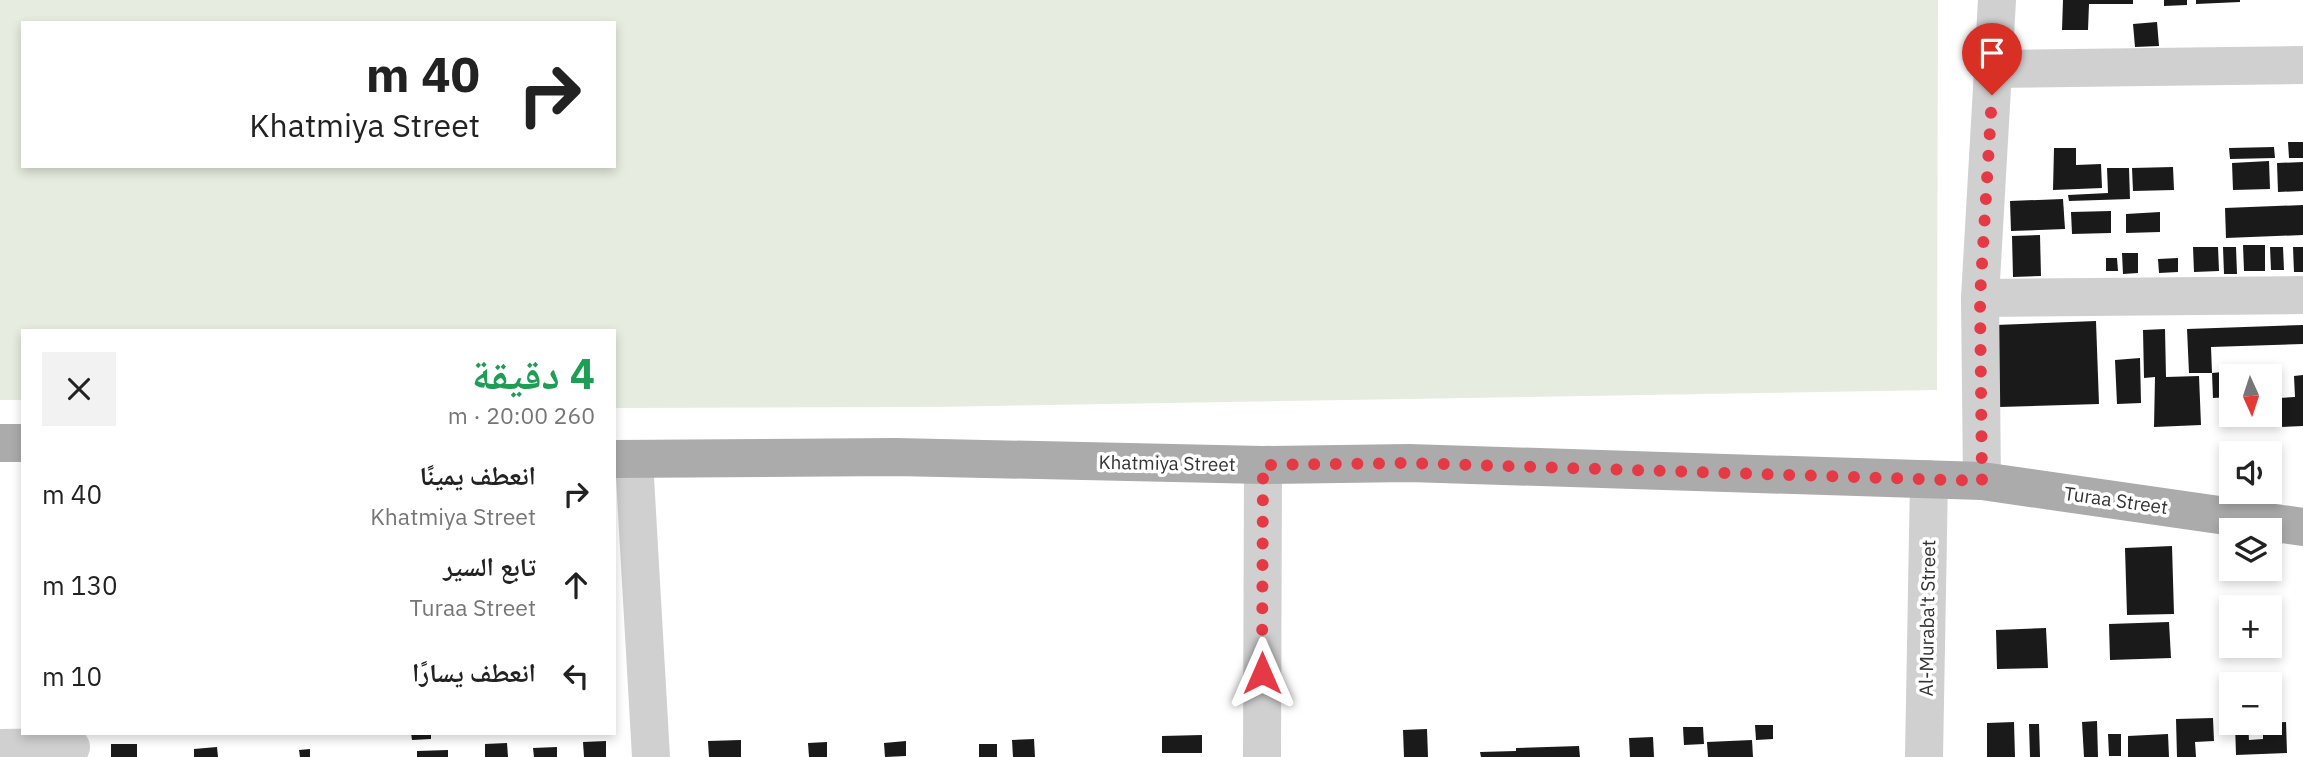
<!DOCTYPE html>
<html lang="ar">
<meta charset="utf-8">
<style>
body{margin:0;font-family:"IBM Plex Sans","Noto Naskh Arabic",sans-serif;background:#f2f2f2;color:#222;direction:rtl;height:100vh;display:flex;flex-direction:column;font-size:26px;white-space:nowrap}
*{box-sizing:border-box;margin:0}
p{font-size:23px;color:#767676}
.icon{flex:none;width:38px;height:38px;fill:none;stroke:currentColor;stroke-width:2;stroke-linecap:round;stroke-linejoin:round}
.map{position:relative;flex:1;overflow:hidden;direction:ltr}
.details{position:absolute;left:21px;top:329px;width:595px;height:406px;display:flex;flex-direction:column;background:#fff;border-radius:0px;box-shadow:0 4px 10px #0003;direction:rtl}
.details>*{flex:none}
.banner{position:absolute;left:21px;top:21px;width:595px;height:147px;border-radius:0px;box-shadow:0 4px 10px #0003;direction:rtl;background:#fff;color:#222;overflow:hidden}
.needle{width:46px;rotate:177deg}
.buttons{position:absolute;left:2219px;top:364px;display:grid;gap:14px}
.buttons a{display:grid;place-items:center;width:63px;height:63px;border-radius:0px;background:#fff;box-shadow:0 4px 10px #0003;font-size:35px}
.pin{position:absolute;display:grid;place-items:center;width:60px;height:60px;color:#fff;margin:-72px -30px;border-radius:50% 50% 50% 0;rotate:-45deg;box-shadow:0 0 7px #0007}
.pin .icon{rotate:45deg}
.me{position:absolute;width:77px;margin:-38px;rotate:0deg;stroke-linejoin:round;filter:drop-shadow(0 0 5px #0008)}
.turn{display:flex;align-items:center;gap:24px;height:147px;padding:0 21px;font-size:32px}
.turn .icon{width:91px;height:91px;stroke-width:2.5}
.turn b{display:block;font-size:49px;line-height:60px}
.round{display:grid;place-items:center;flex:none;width:74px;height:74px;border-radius:0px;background:#f2f2f2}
.overview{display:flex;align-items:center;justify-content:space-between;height:119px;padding:0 21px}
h1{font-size:42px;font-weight:800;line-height:52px;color:#1e9e55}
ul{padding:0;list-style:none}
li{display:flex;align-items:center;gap:21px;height:91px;padding:0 21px}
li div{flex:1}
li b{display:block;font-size:26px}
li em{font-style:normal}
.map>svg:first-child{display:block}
</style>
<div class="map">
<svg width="2303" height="757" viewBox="0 0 2303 757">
<rect width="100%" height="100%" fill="#fff"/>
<path fill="#e6ecdf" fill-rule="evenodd" d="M0 0H1938L1937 390 933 407 614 408V331H23V400H0ZM23 23H614V166H23Z"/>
<g fill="#1a1a1a">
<polygon points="2063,0 2133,0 2133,4 2089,4 2088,30 2062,30"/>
<polygon points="2164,0 2187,0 2187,5 2164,6"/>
<polygon points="2196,0 2240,0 2240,2 2196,4"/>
<polygon points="2157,22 2159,46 2135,47 2133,24"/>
<polygon points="2288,142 2303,142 2303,158 2289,158"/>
<polygon points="2274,147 2275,158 2230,159 2229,148"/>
<polygon points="2054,148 2076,148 2076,165 2101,164 2102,188 2053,190"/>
<polygon points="2269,161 2270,189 2233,190 2232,163"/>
<polygon points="2303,162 2303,191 2278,192 2277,163"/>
<polygon points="2173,167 2174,190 2133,191 2132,168"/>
<polygon points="2107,168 2129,168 2130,199 2069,201 2068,195 2108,193"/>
<polygon points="2063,199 2065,229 2011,231 2010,201"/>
<polygon points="2303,205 2303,235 2226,238 2225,208"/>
<polygon points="2111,211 2111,233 2072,234 2071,212"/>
<polygon points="2160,212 2160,232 2126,233 2126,214"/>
<polygon points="2040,235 2041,276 2013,277 2012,236"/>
<polygon points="2243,245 2265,245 2265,271 2244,271"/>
<polygon points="2193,247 2218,247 2219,271 2194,272"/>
<polygon points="2223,247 2236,247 2237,274 2224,274"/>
<polygon points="2270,247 2283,247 2284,270 2271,270"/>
<polygon points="2293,247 2303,247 2303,272 2294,272"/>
<polygon points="2122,253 2138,253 2138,273 2123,274"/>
<polygon points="2106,258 2117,258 2118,271 2106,271"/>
<polygon points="2178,258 2178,272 2159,273 2158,259"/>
<polygon points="2096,321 2099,404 1999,407 1996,325"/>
<polygon points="2303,325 2303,344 2211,347 2212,373 2189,373 2187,329"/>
<polygon points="2165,329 2166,377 2199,376 2201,425 2154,427 2155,377 2144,378 2143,330"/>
<polygon points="2140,358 2141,403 2117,404 2115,360"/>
<polygon points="2234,371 2231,397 2213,398 2212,373"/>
<polygon points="2303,375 2303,426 2279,427 2278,398 2295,397 2294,376"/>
<polygon points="2172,546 2174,614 2127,615 2125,548"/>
<polygon points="2169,622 2171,658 2110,660 2109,624"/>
<polygon points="2046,628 2048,668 1997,669 1996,630"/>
<polygon points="2213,718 2214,741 2195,742 2196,757 2177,757 2176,719"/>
<polygon points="2097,721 2098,757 2084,757 2082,722"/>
<polygon points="2014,722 2015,757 1987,757 1987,723"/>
<polygon points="2286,722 2287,753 2236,755 2235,724 2248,724 2249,740 2263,739 2263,723"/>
<polygon points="2029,724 2039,724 2040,757 2030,757"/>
<polygon points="1755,725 1773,725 1773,739 1756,740"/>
<polygon points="1683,727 1703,727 1704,744 1684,745"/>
<polygon points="1427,729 1428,757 1404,757 1403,730"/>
<polygon points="411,733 431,733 431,739 412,740"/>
<polygon points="2108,734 2121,734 2121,756 2109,756"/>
<polygon points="2168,734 2169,757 2128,757 2128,736"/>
<polygon points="1202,735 1202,753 1162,753 1162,736"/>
<polygon points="1653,737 1654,757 1630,757 1629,738"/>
<polygon points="1034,739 1035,757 1013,757 1012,740"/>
<polygon points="741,740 741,757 709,757 708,741"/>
<polygon points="1752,740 1753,757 1708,757 1707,742"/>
<polygon points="606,741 606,757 584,757 583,742"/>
<polygon points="906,741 906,756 885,757 884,743"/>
<polygon points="827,742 827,757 809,757 808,743"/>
<polygon points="507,743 508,757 485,757 485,744"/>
<rect x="111" y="744" width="26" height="13"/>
<rect x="979" y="744" width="18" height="13"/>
<polygon points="1579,746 1580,757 1481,757 1480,752 1516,751 1516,748"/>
<polygon points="217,747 218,757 194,757 194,749"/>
<polygon points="557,747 557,757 534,757 533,748"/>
<polygon points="310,749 310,757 300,757 299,750"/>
<polygon points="448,750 448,757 417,757 417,751"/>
</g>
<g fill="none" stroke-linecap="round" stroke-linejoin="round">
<g stroke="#d0d0d0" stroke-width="38">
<polyline points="1993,69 2303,65"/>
<polyline points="1980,298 2303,295"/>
<polyline points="634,460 651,757"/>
<polyline points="1982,481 1980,298 1997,0"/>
<polyline points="0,748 71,747"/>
<polyline points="1262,757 1263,465"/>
<polyline points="1924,757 1929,479"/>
</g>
<g stroke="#ababab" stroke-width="38">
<polyline points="0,443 23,443"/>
<polyline points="614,459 896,457 1263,465 1409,463 1982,481 2303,527"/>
</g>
</g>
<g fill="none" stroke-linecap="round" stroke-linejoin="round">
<polyline stroke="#e63946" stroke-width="12" stroke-dasharray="0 21.6" points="1262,673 1263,465 1409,463 1982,481 1980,298 1992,95"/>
</g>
<g text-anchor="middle" stroke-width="7" stroke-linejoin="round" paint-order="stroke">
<g font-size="19" fill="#333" stroke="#fff">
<text transform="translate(1167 463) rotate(1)" y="7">Khatmiya Street</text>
<text transform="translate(2116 500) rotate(8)" y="7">Turaa Street</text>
<text transform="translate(1927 618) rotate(-89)" y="7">Al-Muraba't Street</text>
</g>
</g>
</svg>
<div class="buttons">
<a><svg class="needle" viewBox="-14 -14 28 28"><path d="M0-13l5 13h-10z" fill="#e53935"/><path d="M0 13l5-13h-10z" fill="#767676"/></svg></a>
<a><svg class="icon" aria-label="sound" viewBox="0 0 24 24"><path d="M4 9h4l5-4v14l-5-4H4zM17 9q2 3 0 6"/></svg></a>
<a><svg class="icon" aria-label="layers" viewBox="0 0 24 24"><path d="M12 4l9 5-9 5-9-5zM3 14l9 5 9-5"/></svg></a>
<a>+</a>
<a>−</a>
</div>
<div class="pin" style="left:1992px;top:95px;background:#d93025"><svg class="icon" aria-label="arrive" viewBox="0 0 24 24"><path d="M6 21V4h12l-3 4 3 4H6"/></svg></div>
<svg class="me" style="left:1262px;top:673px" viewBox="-20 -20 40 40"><path d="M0-17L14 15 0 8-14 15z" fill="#e63946" stroke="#fff" stroke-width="4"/></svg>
<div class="banner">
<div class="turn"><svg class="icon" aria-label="right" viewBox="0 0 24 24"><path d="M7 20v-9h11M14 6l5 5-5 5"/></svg><div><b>40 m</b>Khatmiya Street</div></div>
</div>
<section class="details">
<div class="overview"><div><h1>4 دقيقة</h1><p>260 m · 20:00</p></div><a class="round"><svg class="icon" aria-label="close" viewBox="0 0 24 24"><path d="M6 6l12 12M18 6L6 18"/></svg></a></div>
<ul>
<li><svg class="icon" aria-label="right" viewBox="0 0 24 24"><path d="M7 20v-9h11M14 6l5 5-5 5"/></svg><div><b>انعطف يمينًا</b><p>Khatmiya Street</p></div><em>40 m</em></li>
<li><svg class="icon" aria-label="ahead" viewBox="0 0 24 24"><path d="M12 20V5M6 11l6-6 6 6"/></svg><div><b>تابع السير</b><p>Turaa Street</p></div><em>130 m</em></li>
<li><svg class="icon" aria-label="left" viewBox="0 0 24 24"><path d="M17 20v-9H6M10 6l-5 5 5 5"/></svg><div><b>انعطف يسارًا</b></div><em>10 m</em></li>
</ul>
</section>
</div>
